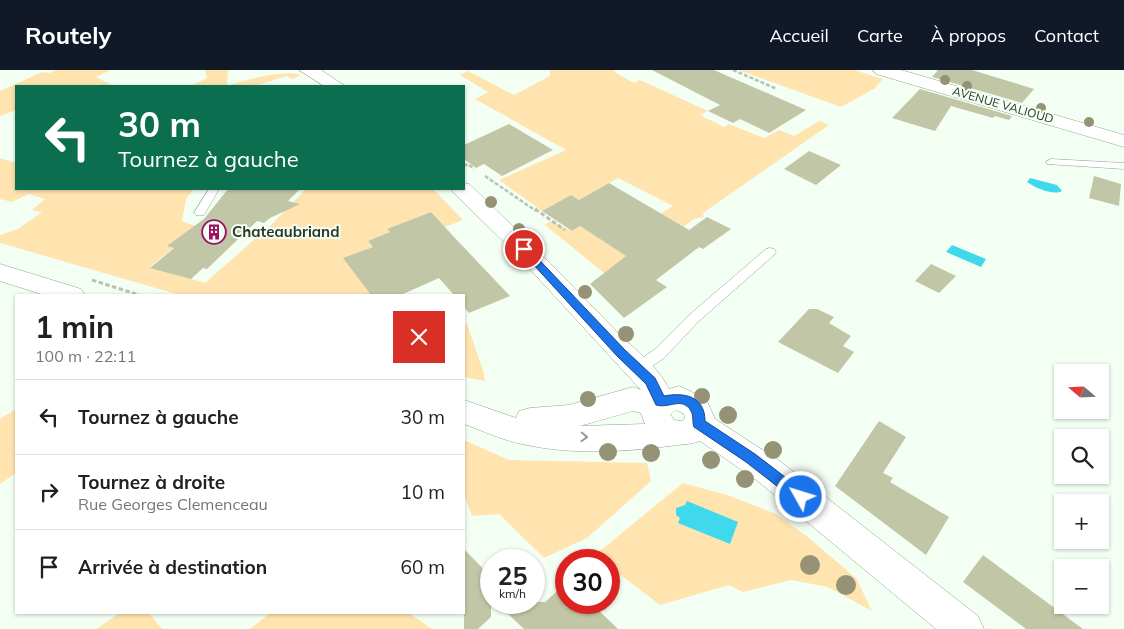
<!DOCTYPE html>
<html lang="fr">
<meta charset="utf-8">
<style>
body{margin:0;font-family:Mulish,sans-serif;background:#f6f6f6;color:#202124;height:100vh;display:flex;flex-direction:column;font-size:19px;white-space:nowrap}
*{box-sizing:border-box;margin:0}
p{font-size:16px;color:#757577}
.icon{flex:none;width:28px;height:28px;fill:none;stroke:currentColor;stroke-width:2;stroke-linecap:round;stroke-linejoin:round}
.map{position:relative;flex:1;overflow:hidden}
.panel{position:absolute;left:15px;top:224px;width:450px;height:320px;display:flex;flex-direction:column;background:#fff;border-radius:0px;box-shadow:0 1px 4px #0004}
.panel>*{flex:none}
.banner{position:absolute;left:15px;top:15px;width:450px;height:105px;border-radius:0px;box-shadow:0 1px 4px #0004;background:#0b6e4f;color:#fff;overflow:hidden}
.needle{width:32px;rotate:289deg}
.tools{position:absolute;left:1054px;top:294px;display:grid;gap:10px}
.tools a{display:grid;place-items:center;width:55px;height:55px;border-radius:0px;background:#fff;box-shadow:0 1px 4px #0004;font-size:25px}
.speed{position:absolute;left:480px;top:479px;display:flex;gap:10px;font-size:25px;font-weight:700;text-align:center}
.speed>*{display:grid;place-content:center;width:65px;height:65px;border-radius:50%;background:#fff;box-shadow:0 1px 4px #0004;line-height:1}
.speed small{font-size:12px;font-weight:400}
.speed .limit{border:8px solid #d22;background:#fff;color:#111}
.pin{position:absolute;display:grid;place-items:center;width:42px;height:42px;color:#fff;margin:-21px;border:2px solid #fff;border-radius:50%;box-shadow:0 1px 5px #0007}
.me{position:absolute;width:55px;margin:-28px;rotate:309deg;stroke-linejoin:round;filter:drop-shadow(0 0 4px #0008)}
.turn{display:flex;align-items:center;gap:18px;height:105px;padding:0 20px;font-size:22px}
.turn .icon{width:65px;height:65px;stroke-width:2.5}
.turn b{display:block;font-size:35px;line-height:42px}
.round{display:grid;place-items:center;flex:none;width:52px;height:52px;border-radius:0px;background:#f6f6f6}
.head{display:flex;align-items:center;justify-content:space-between;height:85px;padding:0 20px}
h1{font-size:30px;font-weight:700;line-height:38px}
ul{padding:0;list-style:none}
li{display:flex;align-items:center;gap:15px;height:75px;padding:0 20px;border-top:1px solid #e0e0e0}
li div{flex:1}
li b{display:block;font-size:19px}
li em{font-style:normal}
header{display:flex;align-items:center;gap:30px;box-sizing:border-box;height:70px;padding:0 25px;background:#111827;color:#fff}
header strong{font-size:24px}
nav{display:flex;gap:28px;margin-inline-start:auto;font-size:18px}
.map>svg:first-child{display:block}
</style>
<header>
<strong>Routely</strong>
<nav><a>Accueil</a><a>Carte</a><a>À propos</a><a>Contact</a></nav>
</header>
<div class="map">
<svg width="1124" height="559" viewBox="0 0 1124 559">
<rect width="100%" height="100%" fill="#f4fff4"/>
<g fill="#ffe4af">
<polygon points="56,0 111,0 96,7 113,16 16,16 16,40 0,46 0,21 42,2 49,3"/>
<path d="M205 0H228L227 16C248 9 281 0 301 5L293 9 286 6 255 16H191L207 8Z"/>
<polygon points="550,0 616,0 614,2 634,13 640,10 708,41 700,45 724,57 729,54 764,68 779,60 794,66 819,51 829,55 703,143 704,147 694,149 644,187 604,203 545,155 550,151 572,161 580,156 609,175 673,136 618,108 579,130 571,125 542,141 499,110 566,80 475,29 488,22 460,5 468,1 514,25 550,6"/>
<polygon points="738,0 854,0 883,9 874,19 841,37"/>
<polygon points="0,88 16,93 16,119 194,119 186,129 182,151 198,157 150,197 205,213 272,154 306,119 433,119 463,150 445,157 431,142 387,159 390,162 368,171 373,177 344,188 371,225 180,225 0,173 0,165 18,159 42,142 32,140 45,129 29,124 12,132 0,129"/>
<polygon points="467,254 483,300 485,311 464,307 464,255"/>
<polygon points="16,339 16,403 0,414 0,349"/>
<polygon points="464,370 509,390 647,393 651,411 587,468 544,488 499,444 472,446 464,424"/>
<polygon points="683,413 730,426 776,444 809,468 856,508 872,541 828,517 791,510 743,522 729,515 660,535 609,496 609,490 589,490"/>
<polygon points="117,542 149,543 162,559 96,559 117,545"/>
<polygon points="270,543 409,543 432,559 250,559"/>
</g>
<g fill="#40d8eb">
<path d="M1030 108 1057 115 1062 121C1054 126 1035 118 1027 112Z"/>
<polygon points="952,175 986,189 981,197 946,182"/>
<polygon points="687,431 738,452 730,474 678,453 680,448 676,445 676,438 685,435"/>
</g>
<g fill="#c1c7a6">
<polygon points="652,0 714,0 806,40 769,63 740,49 733,53 708,41 720,35"/>
<polygon points="938,0 972,0 1034,19 1022,33 932,7"/>
<polygon points="920,19 1012,46 1009,50 995,46 993,48 951,36 935,61 892,48"/>
<polygon points="509,54 553,80 502,106 484,94 476,98 464,89 464,75"/>
<polygon points="809,81 841,95 816,115 784,99"/>
<polygon points="1094,106 1121,114 1119,136 1089,128"/>
<polygon points="609,113 689,160 707,147 731,159 703,179 699,177 656,210 667,217 624,248 590,214 626,186 580,156 572,161 542,141 571,125 579,130"/>
<polygon points="228,119 300,119 288,131 300,134 270,148 264,153 257,151 207,199 203,198 191,209 150,198 174,178 167,176 204,149"/>
<polygon points="431,142 455,168 510,226 469,243 464,237 464,225 454,225 439,208 401,225 371,225 343,188 373,177 368,171 390,162 387,159"/>
<polygon points="931,194 956,206 939,223 915,211"/>
<polygon points="809,239 817,239 834,247 829,253 851,266 843,276 854,282 838,303 778,272"/>
<polygon points="879,351 906,367 883,403 893,408 890,412 949,447 926,485 835,416"/>
<polygon points="464,479 491,507 491,547 478,559 464,559"/>
<polygon points="983,485 1083,559 1026,559 963,512"/>
<polygon points="566,513 566,532 590,532 618,559 524,559 495,532 545,532"/>
</g>
<g fill="none" stroke-linecap="round" stroke-linejoin="round">
<g stroke="#8ca58d" stroke-width="1">
<g id="service">
<polygon points="1051,89 1124,93 1124,99 1047,94 1046,92"/>
<polygon points="209,119 219,119 204,145 196,145 194,143"/>
<polygon points="770,178 774,179 776,182 774,185 698,252 664,288 642,303 632,303 630,299 632,295 654,280 688,246 766,179"/>
</g>
</g>
<g stroke="#8ca58d" stroke-width="1">
<g id="minor">
<polygon points="299,0 321,0 345,16 324,16"/>
<path d="M464 113 469 114C520 162 569 212 618 263 636 281 658 296 669 319L679 316 706 329 715 349 781 392 978 546 984 559H936L759 412 700 371C689 375 681 374 670 376 621 382 571 385 522 374 502 370 483 361 464 354V330L516 348 519 341 530 338 569 335 633 317 641 320 516 184 450 119H464ZM676 340 684 344 685 348 682 351 674 350 670 344ZM633 341 641 343 645 354 580 356Z"/>
<polygon points="0,194 81,219 85,225 44,225 0,211"/>
</g>
</g>
<g stroke="#8ca58d" stroke-width="1">
<polygon id="secondary" points="873,0 901,0 1124,65 1124,77 876,4"/>
</g>
<g stroke="#b8c2b8" stroke-width="2.5" stroke-dasharray="4 2" stroke-linecap="butt">
<polyline points="733,0 777,19"/>
<polyline points="464,96 468,94 474,99"/>
<polyline points="485,106 536,141"/>
</g>
<g stroke="#b8c2b8" stroke-width="3" stroke-dasharray="4.5 2.5" stroke-linecap="butt">
<polyline points="535,139 565,160"/>
<polyline points="92,210 139,225"/>
</g>
<use href="#service" fill="#fff" fill-rule="evenodd"/>
<use href="#minor" fill="#fff" fill-rule="evenodd"/>
<use href="#secondary" fill="#fff" fill-rule="evenodd"/>
</g>
<g fill="#969276">
<circle cx="945" cy="10" r="5"/>
<circle cx="967" cy="16" r="5"/>
<circle cx="1041" cy="38" r="5"/>
<circle cx="1089" cy="52" r="5"/>
<circle cx="491" cy="132" r="6"/>
<circle cx="519" cy="159" r="6"/>
<circle cx="585" cy="222" r="7"/>
<circle cx="626" cy="264" r="8"/>
<circle cx="702" cy="326" r="8"/>
<circle cx="588" cy="329" r="8"/>
<circle cx="728" cy="345" r="9"/>
<circle cx="773" cy="380" r="9"/>
<circle cx="608" cy="382" r="9"/>
<circle cx="651" cy="383" r="9"/>
<circle cx="711" cy="390" r="9"/>
<circle cx="745" cy="409" r="9"/>
<circle cx="810" cy="495" r="10"/>
<circle cx="846" cy="515" r="10"/>
</g>
<defs><path id="oneway-chevron" d="M-2-3.5L2.5 0L-2 3.5" fill="none" stroke-width="1.6" stroke-linecap="round" stroke-linejoin="round" transform="scale(1.25)"/></defs>
<use stroke="#969b96" href="#oneway-chevron" transform="translate(584 367) rotate(2)"/>
<path fill="#1a73e8" stroke="#114b97" d="M524 176 527 177 625 280 655 308 664 326C684 322 705 326 705 351L755 384 806 423 808 427 806 431 801 433 796 431 746 392 694 357C692 352 694 346 691 341 682 326 669 339 656 335L646 314 617 286 521 181 519 179Z"/>
<defs>
<g id="building-ring" transform="scale(1.25)"><circle r="9.5" fill="#f4fff4" stroke="#9c1161" stroke-width="1.5"/><path d="M-4-6H4V6H1V3H-1V6H-4ZM-2.5-4.3h1.7v1.8h-1.7ZM.8-4.3h1.7v1.8H.8ZM-2.5-1h1.7V.8h-1.7ZM.8-1h1.7V.8H.8Z" fill="#9c1161"/></g>
</defs>
<g fill-rule="evenodd">
<use href="#building-ring" x="214" y="162"/>
</g>
<g text-anchor="middle" stroke-width="4" stroke-linejoin="round" paint-order="stroke">
<g font-size="12" fill="#2d372d" stroke="#f4fff4">
<text transform="translate(1003 35) rotate(16)" y="4">AVENUE VALIOUD</text>
</g>
<g font-size="15" font-weight="bold" fill="#2d372d" stroke="#f4fff4" text-anchor="start">
<text x="232" y="167">Chateaubriand</text>
</g>
</g>
</svg>
<div class="tools">
<a><svg class="needle" viewBox="-14 -14 28 28"><path d="M0-13l5 13h-10z" fill="#e53935"/><path d="M0 13l5-13h-10z" fill="#757577"/></svg></a>
<a><svg class="icon" aria-label="search" viewBox="0 0 24 24"><circle cx="10" cy="10" r="6"/><path d="M15 15l6 6"/></svg></a>
<a>+</a>
<a>−</a>
</div>
<div class="speed"><div>25<small>km/h</small></div><div class="limit">30</div></div>
<div class="pin" style="left:524px;top:179px;background:#d93025"><svg class="icon" aria-label="arrive" viewBox="0 0 24 24"><path d="M6 21V4h12l-3 4 3 4H6"/></svg></div>
<svg class="me" style="left:801px;top:427px" viewBox="-20 -20 40 40"><circle r="17" fill="#1a73e8" stroke="#fff" stroke-width="3"/><path d="M0-11L8 9 0 5-8 9z" fill="#fff"/></svg>
<div class="banner">
<div class="turn"><svg class="icon" aria-label="left" viewBox="0 0 24 24"><path d="M17 20v-9H6M10 6l-5 5 5 5"/></svg><div><b>30 m</b>Tournez à gauche</div></div>
</div>
<section class="panel">
<div class="head"><div><h1>1 min</h1><p>100 m · 22:11</p></div><a class="round" style="background:#d93025;color:#fff"><svg class="icon" aria-label="close" viewBox="0 0 24 24"><path d="M6 6l12 12M18 6L6 18"/></svg></a></div>
<ul>
<li><svg class="icon" aria-label="left" viewBox="0 0 24 24"><path d="M17 20v-9H6M10 6l-5 5 5 5"/></svg><div><b>Tournez à gauche</b></div><em>30 m</em></li>
<li><svg class="icon" aria-label="right" viewBox="0 0 24 24"><path d="M7 20v-9h11M14 6l5 5-5 5"/></svg><div><b>Tournez à droite</b><p>Rue Georges Clemenceau</p></div><em>10 m</em></li>
<li><svg class="icon" aria-label="arrive" viewBox="0 0 24 24"><path d="M6 21V4h12l-3 4 3 4H6"/></svg><div><b>Arrivée à destination</b></div><em>60 m</em></li>
</ul>
</section>
</div>
